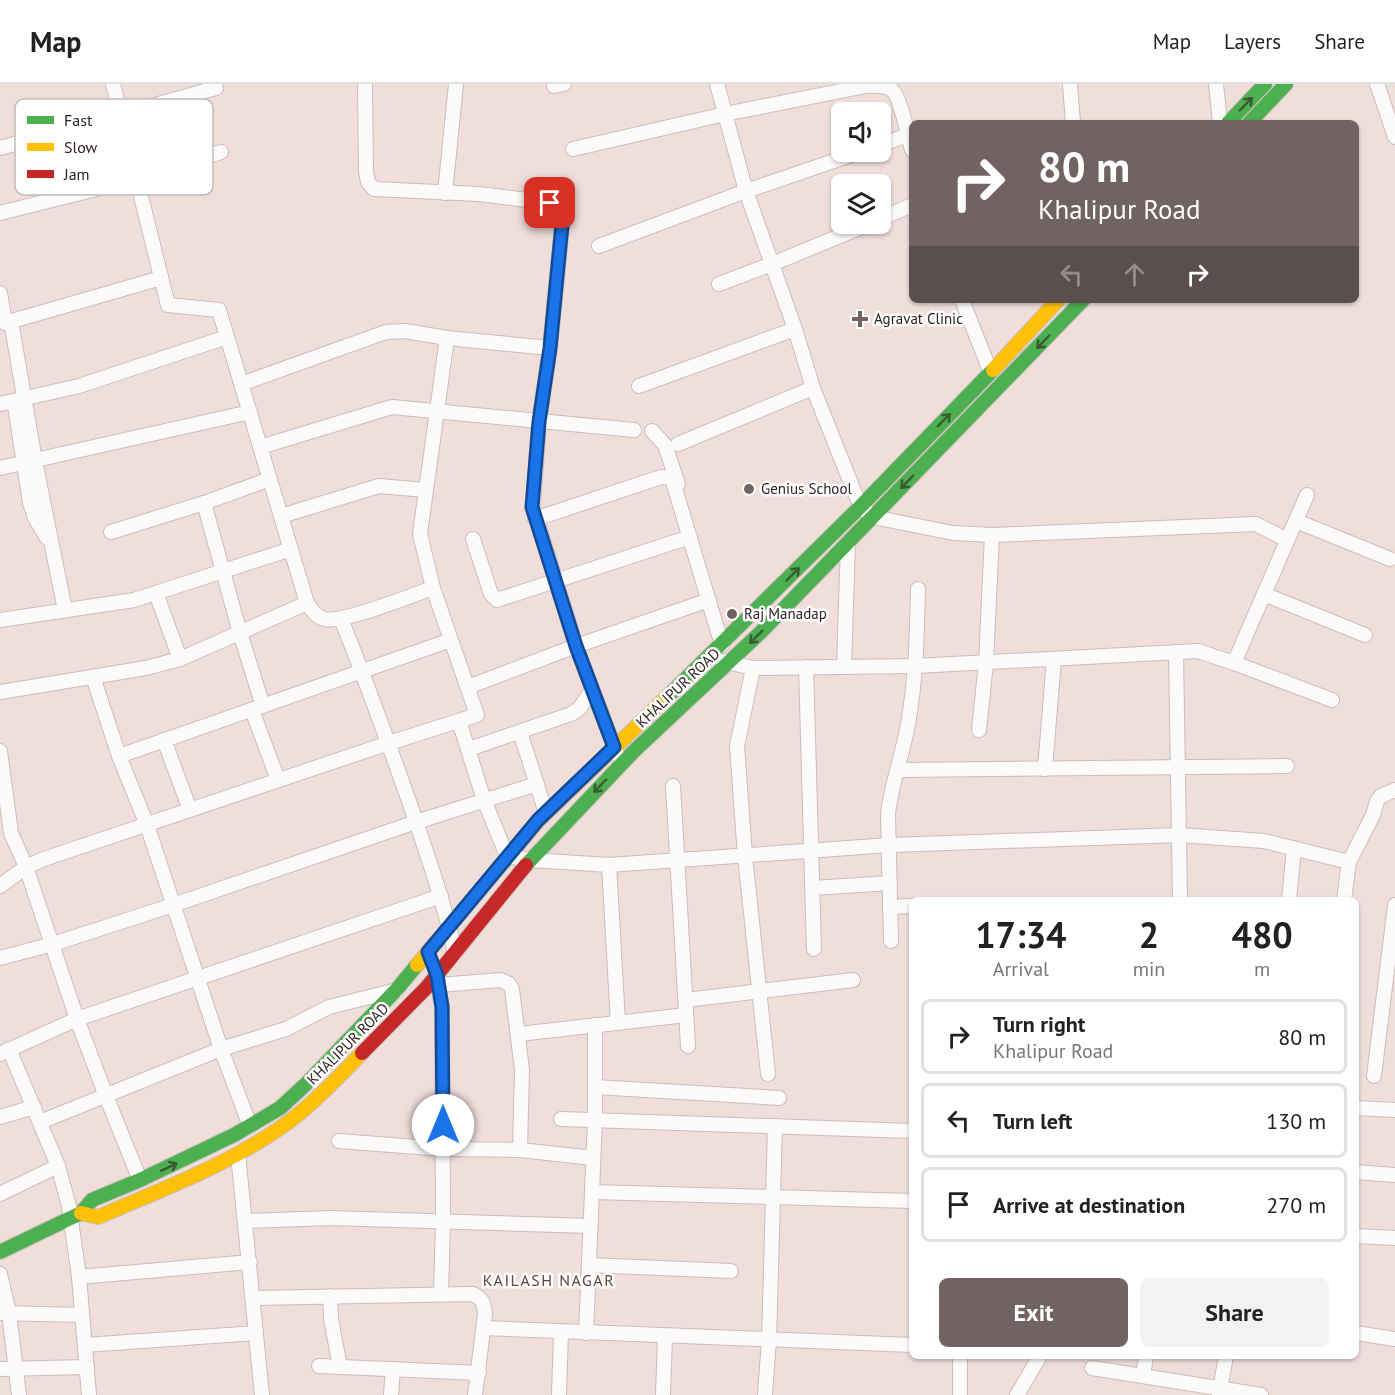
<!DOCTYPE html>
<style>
body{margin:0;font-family:"PT Sans",sans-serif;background:#f2f2f2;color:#222;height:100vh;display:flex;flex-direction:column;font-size:22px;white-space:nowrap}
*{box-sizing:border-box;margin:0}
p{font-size:20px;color:#767676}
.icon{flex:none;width:33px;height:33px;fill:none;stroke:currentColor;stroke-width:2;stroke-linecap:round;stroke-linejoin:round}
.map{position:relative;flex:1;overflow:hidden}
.details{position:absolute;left:909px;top:813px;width:450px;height:462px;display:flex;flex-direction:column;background:#fff;border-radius:9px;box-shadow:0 2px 4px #0004}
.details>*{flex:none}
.banner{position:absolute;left:909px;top:36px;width:450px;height:183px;border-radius:9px;box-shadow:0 2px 4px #0004;background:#716361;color:#fff;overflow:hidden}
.fabs{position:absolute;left:831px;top:18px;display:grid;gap:12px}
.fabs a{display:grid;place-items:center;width:60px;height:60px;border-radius:9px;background:#fff;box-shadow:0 2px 4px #0004;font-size:30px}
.pin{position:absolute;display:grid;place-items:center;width:51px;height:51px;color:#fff;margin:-26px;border-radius:12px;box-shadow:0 3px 9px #0006}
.me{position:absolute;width:66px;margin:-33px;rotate:0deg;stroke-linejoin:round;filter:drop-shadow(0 0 4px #0008)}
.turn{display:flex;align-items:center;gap:21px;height:126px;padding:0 30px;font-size:27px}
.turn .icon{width:78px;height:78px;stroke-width:2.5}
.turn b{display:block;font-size:42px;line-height:51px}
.lanes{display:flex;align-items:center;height:57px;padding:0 30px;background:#0003;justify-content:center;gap:30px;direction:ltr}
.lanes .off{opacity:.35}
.eta{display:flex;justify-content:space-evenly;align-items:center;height:102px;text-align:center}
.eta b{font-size:36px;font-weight:800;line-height:42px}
.button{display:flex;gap:12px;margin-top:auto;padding:12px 30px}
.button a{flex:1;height:69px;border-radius:9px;background:#716361;color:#fff;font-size:24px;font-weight:800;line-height:69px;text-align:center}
.button a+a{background:#f2f2f2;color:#222}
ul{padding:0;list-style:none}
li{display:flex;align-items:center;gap:18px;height:75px;margin:0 12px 9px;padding:0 18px;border:3px solid #e0e0e0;border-radius:9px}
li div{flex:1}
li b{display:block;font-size:22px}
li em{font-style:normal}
header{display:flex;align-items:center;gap:36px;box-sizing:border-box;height:84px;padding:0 30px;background:#fff;border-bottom:2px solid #e0e0e0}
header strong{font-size:28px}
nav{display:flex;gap:33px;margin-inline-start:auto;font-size:21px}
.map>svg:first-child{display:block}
</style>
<header>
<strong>Map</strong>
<nav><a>Map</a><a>Layers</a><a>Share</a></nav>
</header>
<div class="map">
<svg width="1395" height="1311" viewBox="0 0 1395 1311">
<rect width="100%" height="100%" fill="#f0dedb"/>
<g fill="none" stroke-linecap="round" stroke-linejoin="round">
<g stroke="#cbbdbb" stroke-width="16">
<g id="street">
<path d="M113 0 168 221 219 226 307 519C312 526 316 533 324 535 342 540 412 511 433 504"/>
<polyline points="365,0 366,88 368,98 374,105 479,110 550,119 561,126 562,141 550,264 539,338 533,423 576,562 617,670"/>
<polyline points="717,0 746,107 795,245 813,304 854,407 861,422 873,433 953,449 992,451 1256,440 1287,456"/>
<polyline points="1070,0 1073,39"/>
<polyline points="1216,0 1220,39"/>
<polyline points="1377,0 1395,53"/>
<polyline points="554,2 564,0"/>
<polyline points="880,61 908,51"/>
<polyline points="0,64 216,4"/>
<path d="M573 65 725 30 866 2C875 2 886 0 893 7 900 13 909 55 912 66"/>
<polyline points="445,109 456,0"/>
<polyline points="0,129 137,95 221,68"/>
<polyline points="880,135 912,121"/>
<polyline points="599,162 746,107 860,68"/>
<polyline points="719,200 772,180 869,140"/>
<polyline points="0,209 5,239 161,194"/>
<polyline points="962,216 991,289"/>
<polyline points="11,237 35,377 65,526"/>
<polyline points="241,300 386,248 405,247 447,254 550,264"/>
<polyline points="639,302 795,245"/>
<polyline points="0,320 79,302 227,253"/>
<polyline points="15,322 30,419 35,434 47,454"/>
<polyline points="652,347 665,361 678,400"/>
<polyline points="678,360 813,304"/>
<polyline points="260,363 392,323 634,346"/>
<polyline points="0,384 250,328"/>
<polyline points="1307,411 1234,579 1332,616"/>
<polyline points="204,419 240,549 263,622"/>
<polyline points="281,432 379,402 426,406"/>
<polyline points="535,435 661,393 670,394 673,398 722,561"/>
<polyline points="1296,437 1390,475"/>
<polyline points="111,448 204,419 270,395"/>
<polyline points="473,455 491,510 497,516 690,453"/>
<polyline points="156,509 180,575"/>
<polyline points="1264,510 1365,551"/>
<path d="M341 535C366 596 388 658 410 720 427 770 444 818 455 869"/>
<polyline points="0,536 134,516 291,465"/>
<polyline points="1176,568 1180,816"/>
<polyline points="723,577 753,584 915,582 1198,567 1234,579"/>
<polyline points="806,583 814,865"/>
<polyline points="844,583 848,458"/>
<polyline points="753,584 737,662 745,772 768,990"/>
<polyline points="93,593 119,672 147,741 221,965 250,1042"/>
<polyline points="468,603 576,562 709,516"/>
<polyline points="0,608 146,584 180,575 307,519"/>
<polyline points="252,626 278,696"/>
<polyline points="459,637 484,716 507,772 530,776 609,781 890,761 1179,751 1264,757 1349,778"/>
<polyline points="979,646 986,579 992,451"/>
<polyline points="520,648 546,729"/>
<polyline points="164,656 190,726"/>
<polyline points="469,665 571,630 579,625 592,606"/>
<polyline points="0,667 11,749 26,783 77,935 106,1012 140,1096"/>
<polyline points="119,672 451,556"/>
<polyline points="1045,685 1054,575"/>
<polyline points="897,686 1287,682"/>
<polyline points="673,702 688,962"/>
<polyline points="609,781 618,939"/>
<polyline points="0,802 26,783 44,775 389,659 477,631 433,504 420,450 447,254"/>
<polyline points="813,804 890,799"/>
<polyline points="1289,816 1294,764"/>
<polyline points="1344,816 1349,778 1373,731 1377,717 1381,712 1395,706"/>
<polyline points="890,823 912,822"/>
<path d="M891 857 888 731C891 700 903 670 908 640 916 595 917 550 918 505"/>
<polyline points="0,874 53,860 173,821 416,738 537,700"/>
<polyline points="435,885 442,923 443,1137 441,1209"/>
<polyline points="439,901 501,896 509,900 512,905 522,986 520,1066"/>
<polyline points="686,916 853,896"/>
<polyline points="519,950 686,931"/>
<polyline points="9,965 58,1082 69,1122 79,1193 89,1311"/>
<polyline points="0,970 77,935 441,812"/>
<polyline points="1374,992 1395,821"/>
<polyline points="595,1003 779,1014"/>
<polyline points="1356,1024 1395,1026"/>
<polyline points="0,1033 34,1023"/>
<polyline points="561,1035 912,1047"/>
<polyline points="40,1038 221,965 286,945 329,923 397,906"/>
<polyline points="339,1057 443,1065 520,1066 593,1074"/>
<polyline points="238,1070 262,1311"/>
<polyline points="1356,1088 1395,1091"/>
<polyline points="592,1108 912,1117"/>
<polyline points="0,1110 58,1082"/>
<polyline points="245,1137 331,1134 590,1142"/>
<polyline points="1356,1152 1395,1154"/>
<polyline points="589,1181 731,1187"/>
<polyline points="0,1190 9,1229 19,1311"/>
<polyline points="79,1193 250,1178"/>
<polyline points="330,1212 331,1235 340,1283"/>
<path d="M253 1214 473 1210C483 1215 484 1219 485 1230L475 1311"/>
<polyline points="0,1229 82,1231"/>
<polyline points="484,1244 912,1261"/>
<polyline points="586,1249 595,1036 595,941"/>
<polyline points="1356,1249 1395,1255"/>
<polyline points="85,1261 256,1249"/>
<polyline points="319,1282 479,1289"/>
<polyline points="1092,1284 1261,1311"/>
<polyline points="0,1285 87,1283"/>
<polyline points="1143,1292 1146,1272"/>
<polyline points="391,1311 393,1285"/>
<polyline points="559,1311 561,1248"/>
<polyline points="663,1311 665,1253"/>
<polyline points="765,1311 769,1256 775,1042"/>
<polyline points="960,1311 960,1272"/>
<polyline points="1017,1311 1040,1272"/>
<polyline points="1219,1311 1226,1272"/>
</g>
</g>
<g stroke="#cbbdbb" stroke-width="16">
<g id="fast">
<polyline points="1228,39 1265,0"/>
<polyline points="1249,39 1286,0"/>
<polyline points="666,614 861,422 993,286"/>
<polyline points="526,781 633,668 762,547 1083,216"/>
<polyline points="0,1168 81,1129 92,1116 140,1096 234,1051 280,1024 305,1001 397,905 417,881"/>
</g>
</g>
<g stroke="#cbbdbb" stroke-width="16">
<g id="slow">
<polyline points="993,286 1058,216"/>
<polyline points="417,881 538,737 666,614"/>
<path d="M81 1129 98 1133C165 1104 237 1078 295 1033 319 1014 340 991 362 969"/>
</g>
</g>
<g stroke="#cbbdbb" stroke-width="16">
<polyline id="jam" points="362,969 427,903 526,781"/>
</g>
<use href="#street" stroke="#fdfafa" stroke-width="14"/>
<use href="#fast" stroke="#4caf50" stroke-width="14"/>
<use href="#slow" stroke="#ffc107" stroke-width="14"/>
<use href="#jam" stroke="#c62828" stroke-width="14"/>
</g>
<defs><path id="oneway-shaft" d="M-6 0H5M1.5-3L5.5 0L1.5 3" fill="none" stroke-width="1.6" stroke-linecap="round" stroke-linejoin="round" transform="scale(1.5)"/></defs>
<g stroke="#395a33">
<use href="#oneway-shaft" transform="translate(1246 20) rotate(-46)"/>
<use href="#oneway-shaft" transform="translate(1043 258) rotate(134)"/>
<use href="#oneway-shaft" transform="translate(944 336) rotate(-45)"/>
<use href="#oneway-shaft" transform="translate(907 398) rotate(134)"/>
<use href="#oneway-shaft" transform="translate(793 490) rotate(-45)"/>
<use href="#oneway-shaft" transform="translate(756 553) rotate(135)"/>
<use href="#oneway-shaft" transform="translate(600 702) rotate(134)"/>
<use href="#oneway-shaft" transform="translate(169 1083) rotate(-25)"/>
</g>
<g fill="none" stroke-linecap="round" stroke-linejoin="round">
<g stroke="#114b97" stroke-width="15">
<polyline id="route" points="443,1041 442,923 437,891 428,868 538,736 614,663 576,562 532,423 539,338 550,264 562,141 561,126 550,119"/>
</g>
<use href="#route" stroke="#1a73e8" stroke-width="10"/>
</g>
<g fill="#716361" stroke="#fff" stroke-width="2">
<path d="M857 226h6v6h6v6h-6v6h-6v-6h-6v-6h6z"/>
<circle cx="749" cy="405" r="6"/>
<circle cx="732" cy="530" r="6"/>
</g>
<g text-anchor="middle" stroke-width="5" stroke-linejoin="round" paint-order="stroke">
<g font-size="15" fill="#2d2120" stroke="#fff" text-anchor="start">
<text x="874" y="240">Agravat Clinic</text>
<text x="761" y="410">Genius School</text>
<text x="744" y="535">Raj Manadap</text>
</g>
<g font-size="15" fill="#2d2120" stroke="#fff">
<text transform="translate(678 604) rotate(-43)" y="5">KHALIPUR ROAD</text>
<text transform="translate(348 960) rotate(-45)" y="5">KHALIPUR ROAD</text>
</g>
<g font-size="16" letter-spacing="1.5" fill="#5f4441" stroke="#fff">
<text x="549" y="1202">KAILASH NAGAR</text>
</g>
</g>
<rect x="15" y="15" width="198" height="96" rx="9" fill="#fff" stroke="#c0bcbc" stroke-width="1.5"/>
<rect x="27" y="32" width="27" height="8" fill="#4caf50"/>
<rect x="27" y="59" width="27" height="8" fill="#ffc107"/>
<rect x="27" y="86" width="27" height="8" fill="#c62828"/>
<g font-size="16" fill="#2d2120">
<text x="64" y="42">Fast</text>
<text x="64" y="69">Slow</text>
<text x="64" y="96">Jam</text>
</g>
</svg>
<div class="fabs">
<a><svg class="icon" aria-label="sound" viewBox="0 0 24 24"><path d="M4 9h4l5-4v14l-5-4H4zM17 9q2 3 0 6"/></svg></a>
<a><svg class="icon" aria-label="layers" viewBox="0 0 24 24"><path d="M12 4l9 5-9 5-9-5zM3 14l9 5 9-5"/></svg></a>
</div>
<div class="pin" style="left:550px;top:119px;background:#d93025"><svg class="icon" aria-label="arrive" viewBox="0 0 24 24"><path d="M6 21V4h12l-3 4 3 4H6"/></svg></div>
<svg class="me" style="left:443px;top:1041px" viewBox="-20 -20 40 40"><circle r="19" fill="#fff"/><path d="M0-13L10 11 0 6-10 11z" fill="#1a73e8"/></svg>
<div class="banner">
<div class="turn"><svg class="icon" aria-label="right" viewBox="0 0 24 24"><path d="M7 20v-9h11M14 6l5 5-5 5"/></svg><div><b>80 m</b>Khalipur Road</div></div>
<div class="lanes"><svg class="icon off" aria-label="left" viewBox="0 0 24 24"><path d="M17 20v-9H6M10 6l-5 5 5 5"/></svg><svg class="icon off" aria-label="ahead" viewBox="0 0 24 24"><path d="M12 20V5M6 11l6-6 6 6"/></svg><svg class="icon" aria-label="right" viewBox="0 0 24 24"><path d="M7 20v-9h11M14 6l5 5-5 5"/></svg></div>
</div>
<section class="details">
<div class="eta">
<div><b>17:34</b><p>Arrival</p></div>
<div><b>2</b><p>min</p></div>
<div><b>480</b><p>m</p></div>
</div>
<ul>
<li><svg class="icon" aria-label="right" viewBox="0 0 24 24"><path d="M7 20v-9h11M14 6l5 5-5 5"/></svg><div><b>Turn right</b><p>Khalipur Road</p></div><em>80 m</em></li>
<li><svg class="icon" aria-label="left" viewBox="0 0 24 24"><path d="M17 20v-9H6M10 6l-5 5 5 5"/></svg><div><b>Turn left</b></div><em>130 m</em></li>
<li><svg class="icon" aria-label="arrive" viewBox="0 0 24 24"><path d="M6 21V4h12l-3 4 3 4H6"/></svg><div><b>Arrive at destination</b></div><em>270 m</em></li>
</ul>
<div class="button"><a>Exit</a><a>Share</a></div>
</section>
</div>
